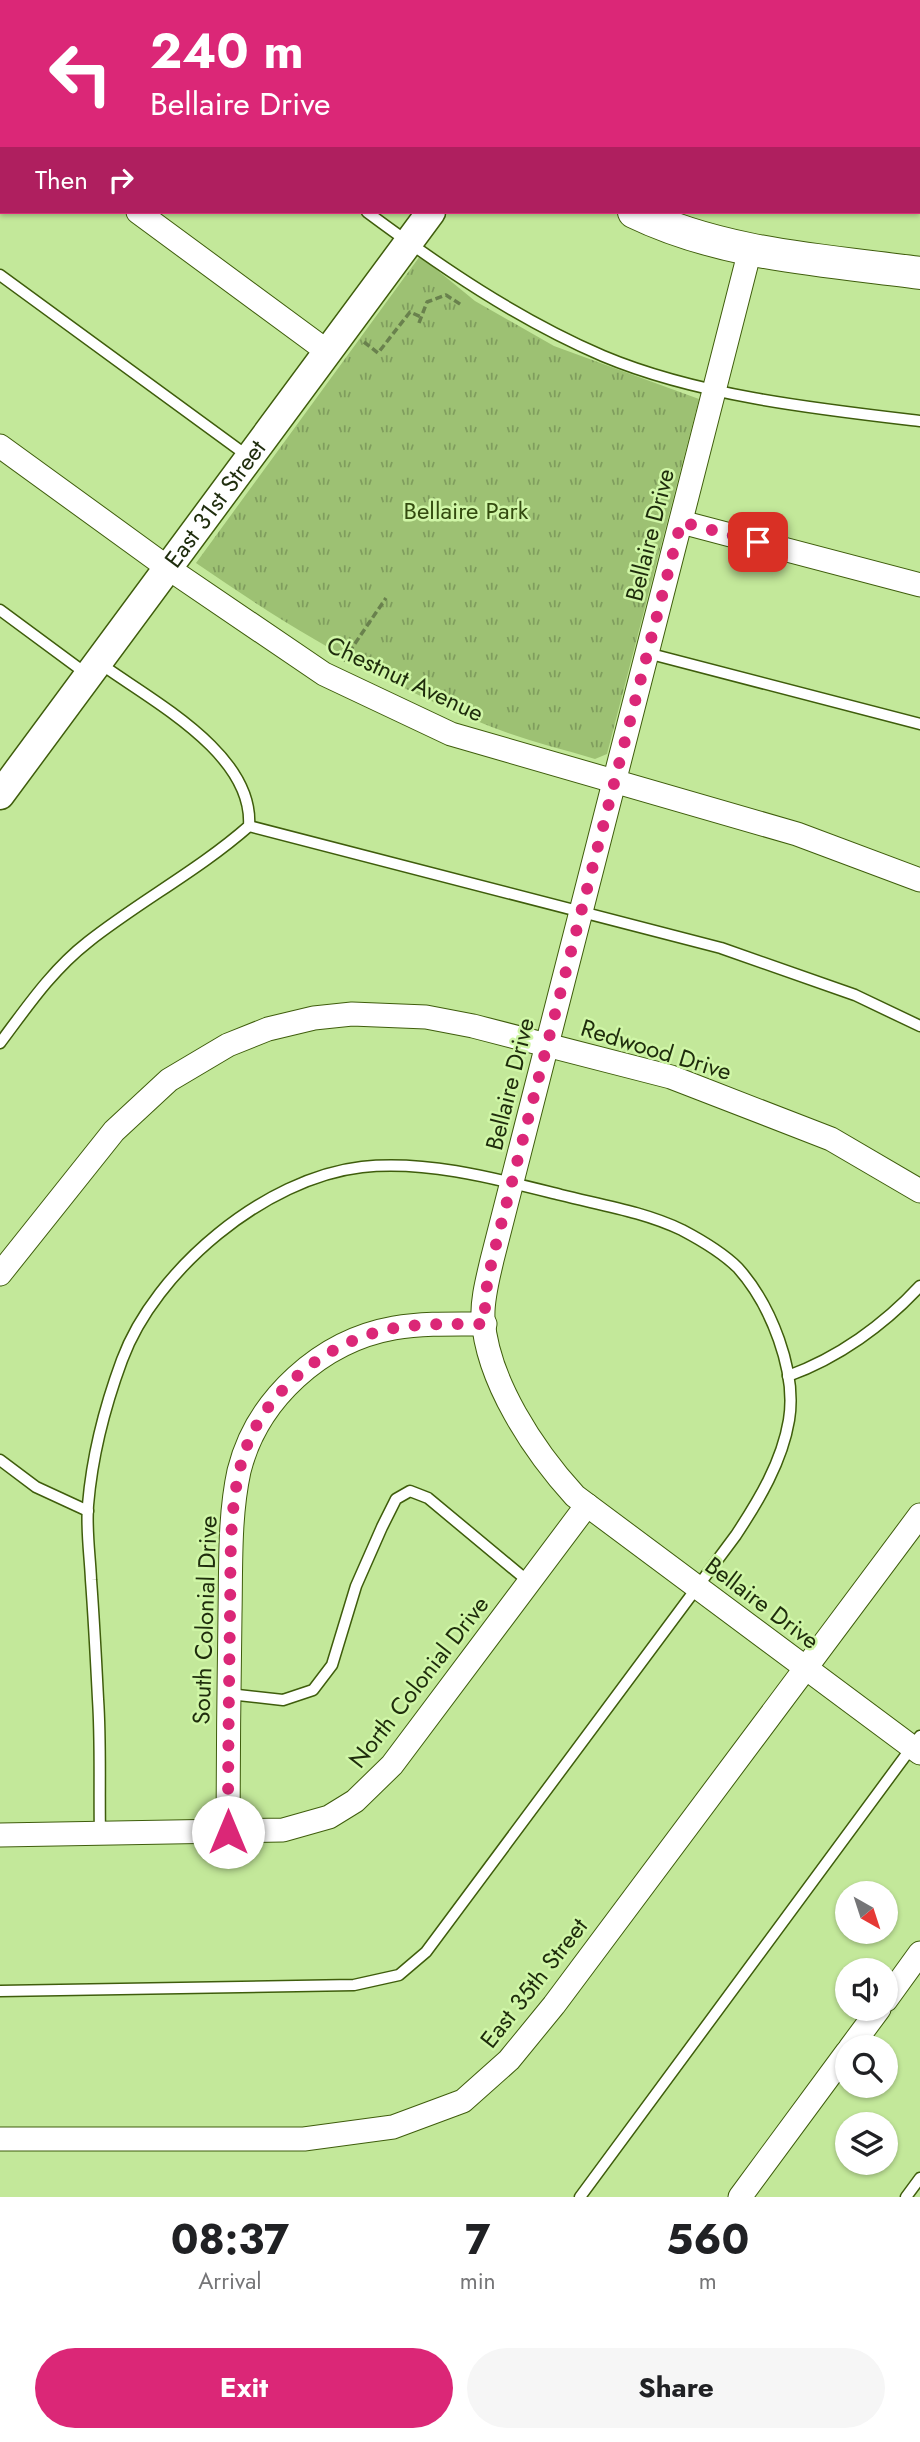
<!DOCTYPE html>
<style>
body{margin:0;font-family:Jost,sans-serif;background:#f6f6f6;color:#202124;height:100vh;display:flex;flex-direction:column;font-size:26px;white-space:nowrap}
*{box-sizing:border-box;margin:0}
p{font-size:23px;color:#757577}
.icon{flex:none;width:38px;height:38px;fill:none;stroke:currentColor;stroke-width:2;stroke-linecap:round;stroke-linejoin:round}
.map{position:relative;height:2197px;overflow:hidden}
.drawer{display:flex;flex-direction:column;background:#fff;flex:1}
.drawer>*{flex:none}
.banner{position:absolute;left:0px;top:0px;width:920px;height:214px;box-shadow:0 2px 5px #0004;background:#db2777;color:#fff;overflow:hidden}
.needle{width:46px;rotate:141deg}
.buttons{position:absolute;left:835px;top:1881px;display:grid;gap:14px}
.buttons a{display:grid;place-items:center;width:63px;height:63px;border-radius:50%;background:#fff;box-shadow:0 2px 5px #0004;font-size:35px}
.pin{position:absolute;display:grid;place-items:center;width:60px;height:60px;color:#fff;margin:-30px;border-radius:14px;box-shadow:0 4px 10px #0006}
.me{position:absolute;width:77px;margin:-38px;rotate:0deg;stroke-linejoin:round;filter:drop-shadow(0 0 5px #0008)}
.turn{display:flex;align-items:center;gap:24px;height:147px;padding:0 35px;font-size:32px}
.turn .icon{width:91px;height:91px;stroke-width:2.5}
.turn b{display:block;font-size:49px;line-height:60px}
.then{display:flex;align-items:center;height:66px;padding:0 35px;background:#0003;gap:14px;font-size:26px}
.eta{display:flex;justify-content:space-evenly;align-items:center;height:119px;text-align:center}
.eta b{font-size:42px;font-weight:700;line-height:49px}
.primary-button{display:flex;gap:14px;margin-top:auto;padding:14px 35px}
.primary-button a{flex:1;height:80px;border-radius:42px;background:#db2777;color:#fff;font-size:28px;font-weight:700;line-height:80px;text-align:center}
.primary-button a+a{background:#f6f6f6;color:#202124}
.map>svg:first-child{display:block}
</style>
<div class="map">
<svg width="920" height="2197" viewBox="0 0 920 2197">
<defs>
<pattern id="park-tufts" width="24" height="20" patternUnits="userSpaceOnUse" patternTransform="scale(1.75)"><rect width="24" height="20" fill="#9dc173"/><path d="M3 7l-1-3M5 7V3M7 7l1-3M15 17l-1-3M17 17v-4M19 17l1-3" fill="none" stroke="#7f9d5d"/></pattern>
</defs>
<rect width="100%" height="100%" fill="#c3e89a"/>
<path fill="url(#park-tufts)" d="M420 256 475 301 554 346 699 399 607 754 595 759C566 750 536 743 508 733 396 691 294 631 196 563Z"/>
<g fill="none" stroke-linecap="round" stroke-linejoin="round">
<g stroke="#3f5d0c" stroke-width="13">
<g id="service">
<polyline points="79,0 82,2"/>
<polyline points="919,122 920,122"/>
<path d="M367 212C441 267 517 319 603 356 698 396 817 409 920 421"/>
<polyline points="0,275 249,457"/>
<polyline points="0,610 88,675"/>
<polyline points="647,653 920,724"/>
<polyline points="249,826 721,948 855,995 920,1026"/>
<path d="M0 1043C27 1007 52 970 88 942 140 901 199 870 249 826 254 753 150 700 98 662"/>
<path d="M788 1376C838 1358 884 1325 920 1286"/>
<polyline points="0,1460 36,1487 88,1511"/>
<polyline points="229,1694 283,1700 313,1690 332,1665 356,1586 382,1527 396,1499 410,1491 428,1498 529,1582"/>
<path d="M0 1991 354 1985 399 1975 426 1952 736 1535C759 1500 782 1462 789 1420 797 1371 771 1305 738 1268 723 1253 701 1240 682 1230 645 1212 601 1205 561 1195 497 1179 428 1160 362 1167 265 1178 155 1270 122 1360 105 1406 92 1457 88 1505 86 1530 90 1556 91 1580 94 1620 96 1659 98 1699 101 1744 99 1789 100 1834"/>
<polyline points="580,2197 920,1736"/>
<polyline points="906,2197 920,2178"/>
</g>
</g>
<g stroke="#3f5d0c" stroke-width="25">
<g id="minor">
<polyline points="0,110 2,111"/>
<polyline points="138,212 328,352"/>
<path d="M750 250 492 1260C488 1278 482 1299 483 1318 487 1381 534 1451 575 1496L920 1753"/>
<polyline points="0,446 168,568 324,674 451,734 797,834 920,880"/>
<polyline points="681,522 920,585"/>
<polyline points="0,1274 114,1131 169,1080 228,1045 268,1029 314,1018 352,1014 426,1017 473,1026 671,1077 831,1139 920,1191"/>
<path d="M228 1832C228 1759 229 1687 230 1614 231 1568 229 1517 239 1471 257 1399 321 1341 394 1328 424 1323 454 1324 485 1324"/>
<polyline points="0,1835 283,1830 329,1817 355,1801 392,1765 587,1505"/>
<polyline points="886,2000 920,1953"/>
<polyline points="850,2048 879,2009"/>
<polyline points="0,2139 304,2139 393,2127 463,2101 509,2060 554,2005 920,1515"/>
<polyline points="740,2197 847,2052"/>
</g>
</g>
<g stroke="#3f5d0c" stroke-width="31">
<g id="tertiary">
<polyline points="587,2 588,0"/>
<path id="s1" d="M0 795 431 212"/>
</g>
</g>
<g stroke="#3f5d0c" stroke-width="34">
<g id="secondary">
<polyline points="327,0 330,2"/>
<path d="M634 212C723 255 823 260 920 273"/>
</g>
</g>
<g stroke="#69814d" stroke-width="3.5" stroke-dasharray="7 3.5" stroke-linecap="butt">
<polyline points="419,323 427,302 446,295 463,306"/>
<polyline points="364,342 378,353 410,312 421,317"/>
<polyline points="343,661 386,598"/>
</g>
<use href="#service" stroke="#fff" stroke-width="10"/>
<use href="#minor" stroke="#fff" stroke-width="23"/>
<use href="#tertiary" stroke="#fff" stroke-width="28"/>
<use href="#secondary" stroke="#fff" stroke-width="32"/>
</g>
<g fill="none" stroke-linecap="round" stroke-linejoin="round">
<path stroke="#db2777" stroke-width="12" stroke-dasharray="0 21.6" d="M228 1832C228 1759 229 1687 230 1614 231 1561 228 1501 245 1451 266 1389 331 1339 395 1328 424 1323 454 1324 485 1324V1296L492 1260 681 522 758 542"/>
</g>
<g text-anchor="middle" stroke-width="5" stroke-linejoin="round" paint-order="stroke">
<g font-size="24" fill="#1e2c0c" stroke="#d0f6a7">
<text dy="8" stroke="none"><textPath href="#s1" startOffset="362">East 31st Street</textPath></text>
<text transform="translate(650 535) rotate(-76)" y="8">Bellaire Drive</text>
<text transform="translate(405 679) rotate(25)" y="8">Chestnut Avenue</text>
<text transform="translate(656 1050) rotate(17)" y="8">Redwood Drive</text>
<text transform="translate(510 1084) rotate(-76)" y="8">Bellaire Drive</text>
<text transform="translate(762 1603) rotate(37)" y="8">Bellaire Drive</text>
<text transform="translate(205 1620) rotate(-88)" y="8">South Colonial Drive</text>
<text transform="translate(419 1682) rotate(-52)" y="8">North Colonial Drive</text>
<text transform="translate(534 1983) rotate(-52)" y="8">East 35th Street</text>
</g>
<g font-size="24" fill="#334a0f" stroke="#d0f6a7">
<text x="466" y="519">Bellaire Park</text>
</g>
</g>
</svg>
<div class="buttons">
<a><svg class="needle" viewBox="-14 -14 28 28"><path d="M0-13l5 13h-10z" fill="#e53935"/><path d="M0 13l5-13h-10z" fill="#757577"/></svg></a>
<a><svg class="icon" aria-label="sound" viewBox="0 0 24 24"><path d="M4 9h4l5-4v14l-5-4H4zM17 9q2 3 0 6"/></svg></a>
<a><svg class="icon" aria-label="search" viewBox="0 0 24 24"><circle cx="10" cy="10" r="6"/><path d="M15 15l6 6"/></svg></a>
<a><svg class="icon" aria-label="layers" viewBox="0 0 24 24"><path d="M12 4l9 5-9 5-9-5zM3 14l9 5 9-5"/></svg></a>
</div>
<div class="pin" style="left:758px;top:542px;background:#d93025"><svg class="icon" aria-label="arrive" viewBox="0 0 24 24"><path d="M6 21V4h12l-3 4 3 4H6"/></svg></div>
<svg class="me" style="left:228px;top:1832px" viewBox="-20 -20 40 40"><circle r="19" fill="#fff"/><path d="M0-13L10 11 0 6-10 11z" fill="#db2777"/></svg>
<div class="banner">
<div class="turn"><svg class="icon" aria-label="left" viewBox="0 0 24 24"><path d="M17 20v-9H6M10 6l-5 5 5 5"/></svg><div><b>240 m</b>Bellaire Drive</div></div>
<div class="then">Then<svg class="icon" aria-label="right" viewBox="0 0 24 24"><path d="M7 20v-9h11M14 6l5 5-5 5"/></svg></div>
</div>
</div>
<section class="drawer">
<div class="eta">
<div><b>08:37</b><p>Arrival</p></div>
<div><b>7</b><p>min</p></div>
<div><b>560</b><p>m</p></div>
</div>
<div class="primary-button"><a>Exit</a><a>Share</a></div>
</section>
